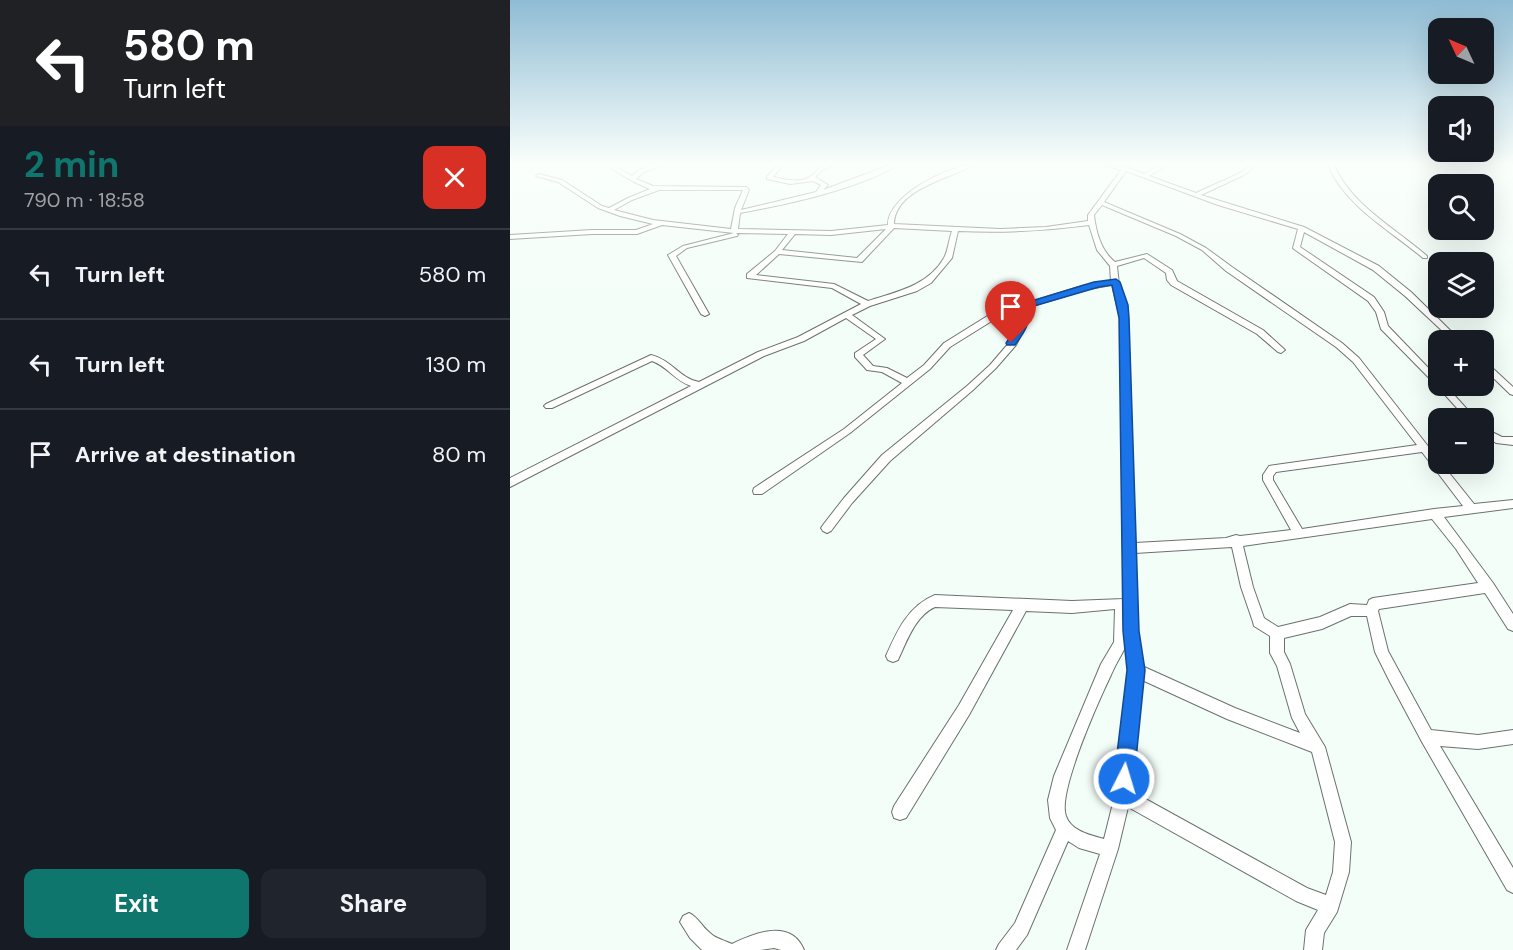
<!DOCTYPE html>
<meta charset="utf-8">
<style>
body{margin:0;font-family:"DM Sans",sans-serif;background:#20242c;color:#f1f3f6;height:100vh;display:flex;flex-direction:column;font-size:22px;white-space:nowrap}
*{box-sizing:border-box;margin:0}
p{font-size:20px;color:#9ea1a6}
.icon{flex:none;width:33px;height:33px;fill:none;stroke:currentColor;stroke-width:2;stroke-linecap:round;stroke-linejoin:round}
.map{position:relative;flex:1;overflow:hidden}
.drawer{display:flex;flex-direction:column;background:#171b24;width:510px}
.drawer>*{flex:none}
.top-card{background:#202124;color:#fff;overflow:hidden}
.needle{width:39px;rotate:314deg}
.tools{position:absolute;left:918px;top:18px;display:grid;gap:12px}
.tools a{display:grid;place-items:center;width:66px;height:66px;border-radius:12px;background:#171b24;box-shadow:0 6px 24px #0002;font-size:30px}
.pin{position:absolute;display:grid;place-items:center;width:51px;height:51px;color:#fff;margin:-62px -26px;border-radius:50% 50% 50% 0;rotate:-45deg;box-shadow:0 0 6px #0007}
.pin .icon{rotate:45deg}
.me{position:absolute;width:66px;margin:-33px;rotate:5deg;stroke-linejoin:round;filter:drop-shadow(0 0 4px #0008)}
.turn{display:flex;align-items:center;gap:21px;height:126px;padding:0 24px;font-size:27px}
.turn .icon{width:78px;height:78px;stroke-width:2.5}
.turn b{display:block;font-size:42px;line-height:51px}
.round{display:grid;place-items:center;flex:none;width:63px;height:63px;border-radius:12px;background:#20242c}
.summary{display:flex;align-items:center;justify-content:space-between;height:102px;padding:0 24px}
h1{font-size:36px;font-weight:700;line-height:45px;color:#0f766e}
.button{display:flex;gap:12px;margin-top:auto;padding:12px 24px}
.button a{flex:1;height:69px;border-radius:12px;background:#0f766e;color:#fff;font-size:24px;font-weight:700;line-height:69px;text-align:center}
.button a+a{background:#20242c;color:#f1f3f6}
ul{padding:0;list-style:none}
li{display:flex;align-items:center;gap:18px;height:90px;padding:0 24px;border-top:2px solid #363941}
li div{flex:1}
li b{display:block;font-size:22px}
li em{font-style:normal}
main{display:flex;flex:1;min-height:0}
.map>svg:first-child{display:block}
</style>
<main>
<section class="drawer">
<div class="top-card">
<div class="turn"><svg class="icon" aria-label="left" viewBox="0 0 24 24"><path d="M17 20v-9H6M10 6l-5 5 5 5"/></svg><div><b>580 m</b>Turn left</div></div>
</div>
<div class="summary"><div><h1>2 min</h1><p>790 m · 18:58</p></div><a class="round" style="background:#d93025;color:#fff"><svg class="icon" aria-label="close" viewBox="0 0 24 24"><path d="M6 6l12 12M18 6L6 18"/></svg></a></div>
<ul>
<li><svg class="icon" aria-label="left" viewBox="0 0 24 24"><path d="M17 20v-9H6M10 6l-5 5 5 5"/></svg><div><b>Turn left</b></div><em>580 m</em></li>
<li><svg class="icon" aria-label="left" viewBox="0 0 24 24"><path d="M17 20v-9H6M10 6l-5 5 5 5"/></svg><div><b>Turn left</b></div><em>130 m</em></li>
<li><svg class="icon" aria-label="arrive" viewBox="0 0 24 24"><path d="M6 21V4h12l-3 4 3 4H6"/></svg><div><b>Arrive at destination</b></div><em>80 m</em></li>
</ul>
<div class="button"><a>Exit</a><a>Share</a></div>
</section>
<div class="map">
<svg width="1003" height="950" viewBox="0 0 1003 950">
<rect width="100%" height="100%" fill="#f4fef8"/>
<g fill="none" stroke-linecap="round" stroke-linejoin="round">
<g stroke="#6a726d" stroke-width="2">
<g id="minor">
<path d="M95 165H103L122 176 129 170 143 165H153L134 172 126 179 143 186 236 187 239 190 231 210 306 192 311 185 303 181 280 184 257 179V177L267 165H273L263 177C273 179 288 183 298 178 310 172 304 165 324 165L311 171 305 177 318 185 313 190 380 165H388C346 190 278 204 230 213L228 229 321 231 378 225C377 196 439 165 464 165 439 179 385 189 384 224L490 229 536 227 578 221V215L611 170 594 165 614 167 615 165H621L618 168 634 174 650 165H658L639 176 686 193 730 173 740 165H747L734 175 691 195 794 227 869 266 901 292 950 340H942L895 296 863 270 794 232 790 247 864 297 874 312 878 326 928 378V386H936L965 418H956L927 386 871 329 866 312 858 301 784 249 783 248 788 229 708 205 616 171 594 202 670 234 696 248 722 267 832 343 849 358 928 459V464H932L964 504 1003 500V508L934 517 983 583 1003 614V631L998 629 975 593 869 609 868 611 878 651 921 730 968 735 1003 730V744L968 749 930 746 1003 868V893L997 890 912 742 880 682 865 652 857 616H841L812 629 774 638V652L780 664 795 714 815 747 841 842 839 872 827 912 814 933 812 950H794L796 930 808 910 786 901 618 807 608 849 575 950H557L590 854 569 848 558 841 517 935 506 950H486L489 944 505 923 546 830 540 818 538 800 544 776 591 664 604 642 605 609 562 613 516 611 459 715 396 818 390 820 384 818 382 812 384 806 449 705 503 610 425 607C405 616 397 641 388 660L383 662 378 660 376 656C387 631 398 606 425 595L562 601 614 599 610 318 602 285 579 289 516 308V325L506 345 486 368 463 390 380 461 342 503 321 531 317 533 313 531 311 528 313 525 334 498 372 455 457 386 480 365 498 344 508 325V311L485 319 440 347 420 369 340 433 252 494H244L243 491 244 488 334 429 392 383 372 372 357 370 345 357V353L366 339 336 318 294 341 254 356 0 487V478L181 386C165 381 157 366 142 361L42 408H36L34 406 36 404 141 355C162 360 169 378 189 382L248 352 288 337 351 304 322 288 237 278V274L265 251 278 234 226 233 228 235 227 236 177 248 166 256 199 314 195 316 191 314 158 255 173 246 224 233 152 225 127 234H82L0 239V235L82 230H126L143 224 110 216 88 208 48 182 26 176 29 174 52 180 92 206 99 208 118 198 140 189 124 182ZM149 190H233L225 208 221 229 143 220 104 210 122 200ZM592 205 666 236 692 250 716 271 826 347 843 362 907 445 759 466 753 475V480L781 530 730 536 726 535 716 538 625 543 618 318 609 285 607 266 634 258 656 273 657 280 661 285 747 334 768 352 771 353 775 350 753 330 667 281 662 270 637 254 605 262C591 251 586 232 584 215ZM579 225 587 250 600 266 601 281 575 285 479 315 434 343 414 365 397 378 377 368 363 366 353 355 375 339 342 315 360 306 407 291 421 283 442 258 448 231C493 233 535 231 579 225ZM384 228 442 231C439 239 438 251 434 258 418 286 386 292 358 301L324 284 246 275 269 254 352 262ZM376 229 347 258 272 250 285 234 321 235ZM912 452 953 506 924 509 792 529 763 480V476L766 472ZM922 519 946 549 968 583 863 598 859 600 857 605 840 604 810 617 768 627 754 618 743 587 733 546ZM722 547 731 587 743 622 744 626 760 636V653L767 666 782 718 790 733 725 708 632 666 627 631 625 553ZM616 646 619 670 605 795 594 839C580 835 561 831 556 816 547 793 589 700 601 675 605 665 611 656 616 646ZM632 680 717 719 802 752 825 842 823 872 816 895 797 888 621 791Z"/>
<path d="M818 165H824C841 205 885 228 917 256V258H913C880 230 836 207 818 165Z"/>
<polygon points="974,362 977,363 1003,387 1003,395 1000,394 974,369"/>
<polygon points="974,428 992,437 1003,437 1003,445 986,443 974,435"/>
<path d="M179 913C188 917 192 927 200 933 206 939 214 940 222 944 244 933 281 918 294 950H271L264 948 250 950H192L180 938 170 922 173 916Z"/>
</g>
</g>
<use href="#minor" fill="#fff" fill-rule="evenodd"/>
</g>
<linearGradient id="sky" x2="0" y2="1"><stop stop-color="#8fbcd4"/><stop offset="0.55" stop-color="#fafffc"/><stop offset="1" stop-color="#fafffc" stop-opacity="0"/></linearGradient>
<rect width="1003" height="298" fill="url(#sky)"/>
<path fill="#1a73e8" stroke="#114b97" stroke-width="1.5" d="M606 279 610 282 618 305 619 318 629 631 635 670 624 779 621 786 614 789 607 786 604 779 617 670 613 631 609 318 602 285 589 287 517 308C522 323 513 334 505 345H497L496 343 506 328 509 316 508 305 584 282Z"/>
</svg>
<div class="tools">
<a><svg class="needle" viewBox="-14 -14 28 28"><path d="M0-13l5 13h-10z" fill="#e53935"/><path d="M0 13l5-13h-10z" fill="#9ea1a6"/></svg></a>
<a><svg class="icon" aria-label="sound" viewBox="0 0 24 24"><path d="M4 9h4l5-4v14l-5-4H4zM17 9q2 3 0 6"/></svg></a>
<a><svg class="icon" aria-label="search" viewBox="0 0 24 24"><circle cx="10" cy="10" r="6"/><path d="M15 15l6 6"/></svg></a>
<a><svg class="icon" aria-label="layers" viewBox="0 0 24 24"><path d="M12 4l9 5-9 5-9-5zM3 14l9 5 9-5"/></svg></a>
<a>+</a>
<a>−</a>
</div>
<div class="pin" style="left:501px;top:343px;background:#d93025"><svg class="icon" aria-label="arrive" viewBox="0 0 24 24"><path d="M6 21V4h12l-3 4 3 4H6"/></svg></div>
<svg class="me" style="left:614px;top:779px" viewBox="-20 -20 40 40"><circle r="17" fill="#1a73e8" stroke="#fff" stroke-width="3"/><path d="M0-11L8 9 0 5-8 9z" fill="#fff"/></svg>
</div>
</main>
